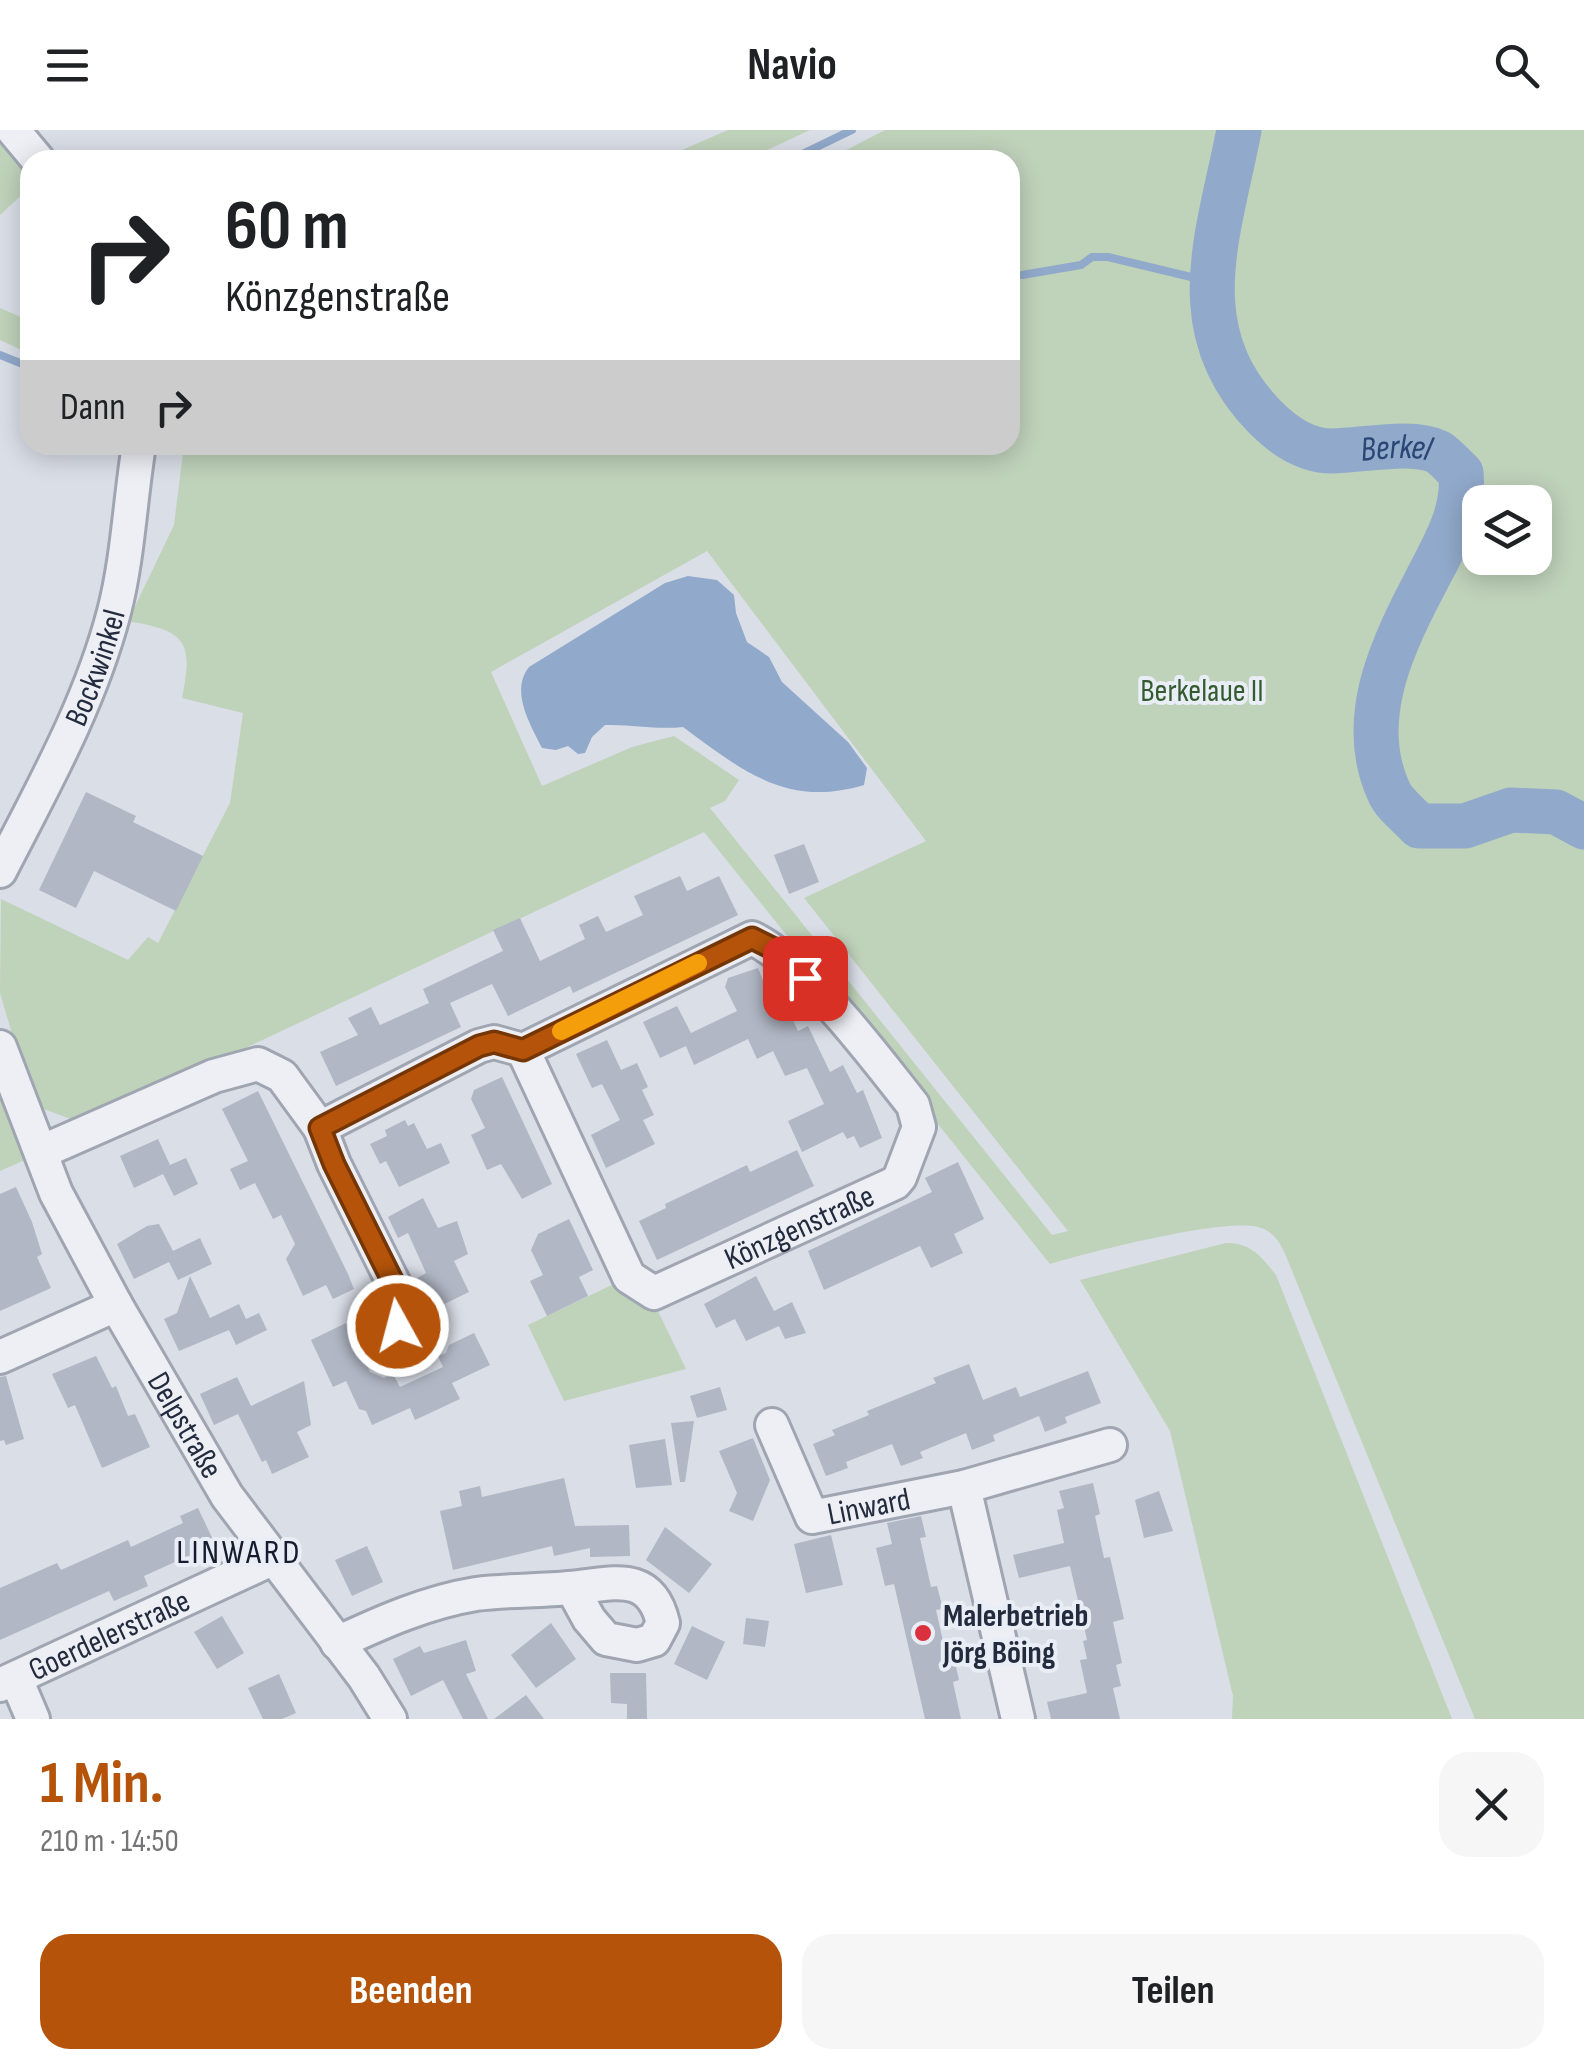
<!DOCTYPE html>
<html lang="de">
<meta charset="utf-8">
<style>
body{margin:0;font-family:"Sofia Sans Condensed",sans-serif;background:#f6f6f6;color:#202124;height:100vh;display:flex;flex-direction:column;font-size:38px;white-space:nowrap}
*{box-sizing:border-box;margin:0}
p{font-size:32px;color:#757577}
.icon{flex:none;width:55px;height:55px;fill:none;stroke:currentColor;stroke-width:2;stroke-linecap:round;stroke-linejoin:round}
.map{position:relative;height:1589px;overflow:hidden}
.panel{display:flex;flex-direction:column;background:#fff;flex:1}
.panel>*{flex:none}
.guide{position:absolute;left:20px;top:20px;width:1000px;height:305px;border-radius:30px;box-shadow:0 5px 25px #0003;background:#fff;color:#202124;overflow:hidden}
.controls{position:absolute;left:1462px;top:355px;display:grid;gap:20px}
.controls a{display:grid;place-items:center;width:90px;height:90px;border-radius:20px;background:#fff;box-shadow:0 5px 25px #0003;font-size:50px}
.pin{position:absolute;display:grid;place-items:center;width:85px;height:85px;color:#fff;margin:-42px;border-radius:20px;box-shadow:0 5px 15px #0006}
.me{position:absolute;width:110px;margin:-55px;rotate:353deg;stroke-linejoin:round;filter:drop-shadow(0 0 8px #0008)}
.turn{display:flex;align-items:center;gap:35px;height:210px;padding:0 40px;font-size:45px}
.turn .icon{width:130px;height:130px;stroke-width:2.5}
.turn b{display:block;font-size:70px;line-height:85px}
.then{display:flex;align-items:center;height:95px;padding:0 40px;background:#0003;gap:20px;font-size:38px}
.round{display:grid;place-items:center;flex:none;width:105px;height:105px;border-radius:30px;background:#f6f6f6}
.head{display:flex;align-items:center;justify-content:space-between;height:170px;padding:0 40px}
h1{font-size:60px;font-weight:700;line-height:75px;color:#b45309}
.button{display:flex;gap:20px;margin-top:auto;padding:20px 40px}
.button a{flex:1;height:115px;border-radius:30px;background:#b45309;color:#fff;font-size:40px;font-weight:700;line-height:115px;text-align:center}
.button a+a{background:#f6f6f6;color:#202124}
header{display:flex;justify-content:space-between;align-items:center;height:130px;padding:0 40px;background:#fff;font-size:45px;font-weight:700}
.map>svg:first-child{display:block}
</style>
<header><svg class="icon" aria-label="menu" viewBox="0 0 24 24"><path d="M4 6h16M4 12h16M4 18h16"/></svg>Navio<svg class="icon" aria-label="search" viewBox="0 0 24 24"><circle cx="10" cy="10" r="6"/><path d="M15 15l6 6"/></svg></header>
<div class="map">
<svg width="1584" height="1589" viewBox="0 0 1584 1589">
<rect width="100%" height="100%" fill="#dadee7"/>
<g fill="#bfd2ba" fill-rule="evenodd">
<polygon points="728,0 810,0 746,30 659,30"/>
<path d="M885 0H1584V1589H1475L1288 1131C1282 1116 1275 1101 1258 1097 1222 1088 1090 1122 1050 1134L704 702 84 994 33 975 0 863 1 769 128 830 148 807 158 813 230 673 243 583 182 568C194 510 185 501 128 491L174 395 184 315H1010V30H827ZM1480 372H1535V428H1480ZM707 421 926 711 804 768 1068 1101 1052 1105 710 678 725 671 739 650 674 606 632 617 542 656 491 542Z"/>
<polygon points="0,10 30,43 30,57 0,85"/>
<polygon points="0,178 30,191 30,224 0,210"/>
<polygon points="0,955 25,1030 0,1041"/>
<path d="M1226 1113C1251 1113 1261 1126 1276 1145L1452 1589H1232L1233 1566 1170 1301 1080 1150Z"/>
<polygon points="616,1153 622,1164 656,1177 686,1239 564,1271 528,1195"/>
</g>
<path fill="#91a9cb" d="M688 446 717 450 734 465 736 483 747 512 769 527 782 552 848 612 867 638 864 655C788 678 742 641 683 597 656 600 632 594 605 595L592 607 585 623 578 624 568 616 556 620 542 618C530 594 510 561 529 537L665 453Z"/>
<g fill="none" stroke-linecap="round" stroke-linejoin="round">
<g stroke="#91a9cb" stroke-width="8">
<polyline points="790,30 852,0"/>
<polyline points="1022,145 1081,135 1092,127 1108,127 1212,152"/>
<polyline points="0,225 30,237"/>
</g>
<path stroke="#91a9cb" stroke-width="45" id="s1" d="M1239 0C1219 105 1179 200 1266 288 1283 305 1306 321 1332 321 1361 321 1412 309 1438 322 1446 327 1454 337 1461 343 1465 385 1441 421 1423 457 1390 519 1357 593 1389 662 1394 674 1410 686 1419 696H1465L1511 680 1556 682 1584 697"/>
</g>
<g fill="#b1b7c4">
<polygon points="86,662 136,686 133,692 203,726 176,781 94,741 76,778 39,760"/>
<polygon points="804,714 819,752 789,764 774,725"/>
<polygon points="680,746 687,761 719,746 738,785 573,863 570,856 508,886 492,854 450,873 461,897 336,956 320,922 358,905 348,888 371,877 380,895 429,873 423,859 503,821 493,800 520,788 540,831 585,809 579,795 598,786 606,802 643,785 634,766"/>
<polygon points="758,838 774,878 785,873 798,901 808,896 830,942 843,935 857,963 863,960 882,1008 860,1018 854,1006 847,1009 843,1002 802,1022 788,991 824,974 807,938 785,946 773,921 757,929 748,909 694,935 686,916 660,928 643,892 677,876 691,903 737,881 725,857 728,848"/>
<polygon points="607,910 621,940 637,933 648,957 642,960 654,985 643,990 655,1014 606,1038 591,1005 620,990 602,954 592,958 576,924"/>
<polygon points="502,947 552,1054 522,1069 501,1034 487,1040 471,1005 485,998 471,969 474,960"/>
<polygon points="258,961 348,1144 354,1159 333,1169 326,1155 303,1166 286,1129 295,1114 281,1085 273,1089 255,1053 240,1060 230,1039 248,1031 222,979"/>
<polygon points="405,990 408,996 414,993 427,1019 441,1013 450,1033 399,1057 386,1031 380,1034 370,1014 387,1006 385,1000"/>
<polygon points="158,1009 170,1035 186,1028 198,1054 174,1066 163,1044 134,1058 120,1026"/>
<polygon points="797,1020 814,1056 657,1130 639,1091 666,1078 665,1074 747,1035 750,1042"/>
<polygon points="958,1032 984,1089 954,1104 963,1123 931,1138 920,1116 824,1160 808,1121 932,1062 925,1048"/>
<polygon points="16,1057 32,1092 42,1124 37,1127 51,1158 0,1181 0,1064"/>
<polygon points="423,1068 438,1098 457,1091 468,1124 454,1131 469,1162 432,1180 417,1148 426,1143 408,1103 398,1108 388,1087"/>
<polygon points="569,1089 593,1140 579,1147 588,1166 547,1186 530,1151 543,1145 531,1120 538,1104"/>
<polygon points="159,1094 173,1121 200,1108 212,1134 178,1150 169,1132 134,1149 117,1114 147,1096"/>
<polygon points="190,1146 210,1188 239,1174 246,1189 259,1183 267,1200 236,1215 229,1200 179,1221 164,1189 177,1183"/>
<polygon points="756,1146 774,1181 792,1172 806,1203 785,1209 779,1196 746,1211 735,1189 716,1198 704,1174"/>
<polygon points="346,1193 370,1242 384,1248 393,1244 400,1257 443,1237 438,1226 446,1223 449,1215 474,1203 490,1235 452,1253 460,1269 415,1290 410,1278 372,1295 366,1281 359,1279 346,1251 333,1257 311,1210"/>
<polygon points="96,1226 112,1258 116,1256 128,1286 135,1284 150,1317 102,1338 75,1275 68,1278 52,1244"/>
<polygon points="969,1234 983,1270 1016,1257 1020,1267 1088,1241 1101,1273 1065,1287 1067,1293 1045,1302 1039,1286 993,1305 995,1311 972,1320 966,1303 920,1322 923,1328 901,1336 892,1314 846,1332 848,1338 826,1346 813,1314 835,1305 832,1300 869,1285 867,1281 936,1253 933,1248"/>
<polygon points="6,1246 24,1309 6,1315 4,1310 0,1311 0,1247"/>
<polygon points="237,1247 251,1276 304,1251 311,1295 297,1302 309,1327 272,1344 266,1330 262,1332 238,1284 214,1295 200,1264"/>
<polygon points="720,1257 727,1280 697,1288 690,1266"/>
<polygon points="694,1291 685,1352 680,1352 671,1293"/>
<polygon points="753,1308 770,1350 753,1391 729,1381 737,1363 719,1321"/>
<polygon points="665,1309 672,1355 636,1358 629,1315"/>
<polygon points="564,1348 575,1396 629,1395 630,1426 590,1427 590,1418 554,1426 552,1416 453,1440 440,1381 462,1376 459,1361 480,1356 482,1367"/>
<polygon points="1093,1353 1100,1384 1095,1386 1104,1428 1110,1427 1124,1489 1113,1492 1122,1533 1116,1535 1121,1556 1113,1558 1120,1589 1051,1589 1047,1572 1087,1563 1080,1530 1087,1529 1083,1511 1087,1510 1070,1436 1019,1448 1013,1425 1064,1413 1057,1380 1064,1378 1059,1361"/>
<polygon points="1159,1361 1173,1401 1144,1408 1135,1370"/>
<polygon points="198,1378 215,1414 144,1446 148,1456 114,1471 109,1461 0,1510 0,1458 57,1433 61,1440 128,1410 131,1417 183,1393 180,1386"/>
<polygon points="921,1386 926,1407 920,1408 931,1457 937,1456 943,1479 936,1480 947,1529 954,1528 959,1550 953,1552 961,1589 925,1589 894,1454 885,1456 876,1418 892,1414 887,1393"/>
<polygon points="665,1397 712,1434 689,1463 646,1430"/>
<polygon points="831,1405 843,1455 806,1463 794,1414"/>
<polygon points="367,1416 383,1452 352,1466 335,1430"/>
<polygon points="222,1486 244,1523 217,1539 194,1502"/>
<polygon points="746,1488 769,1491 765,1517 743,1514"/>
<polygon points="551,1493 576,1529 536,1558 511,1525"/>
<polygon points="692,1496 725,1512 707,1550 674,1534"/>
<polygon points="466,1510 476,1541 466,1544 488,1589 463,1589 443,1550 411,1566 393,1529 420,1516 424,1523"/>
<polygon points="610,1543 646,1543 647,1589 627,1589 627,1574 611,1573"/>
<polygon points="279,1544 296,1583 282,1589 263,1589 248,1558"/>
<polygon points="526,1565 544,1589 494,1589"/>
</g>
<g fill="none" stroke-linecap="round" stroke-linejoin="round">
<g stroke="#9fa5b1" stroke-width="38">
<g id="minor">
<polyline points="13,0 38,30"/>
<path id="s2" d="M0 741C43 657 90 574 114 482 128 428 130 370 139 315"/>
<path id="s3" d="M0 917 56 1063 116 1175 227 1366 364 1547 390 1589"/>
<polyline points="320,998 334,1034 402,1170 398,1196"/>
<path id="s4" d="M41 1022 214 946 258 934 282 946 320 998 479 916 494 912 523 920 629 1147 654 1163 895 1053 900 1047 919 997 913 975C874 926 807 835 752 808L523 920"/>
<polyline points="0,1227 116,1175"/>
<path id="s5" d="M772 1295 812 1387 964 1357 1110 1315"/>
<polyline points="964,1357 1018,1589"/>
<path d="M337 1513C382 1492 427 1472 476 1464 507 1460 538 1461 569 1458 610 1455 650 1438 663 1493L654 1510 637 1515 606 1509 589 1489 572 1458"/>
<polyline points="16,1549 33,1589"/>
<path id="s6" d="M0 1555 274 1428"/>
</g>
</g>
<use href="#minor" stroke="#edeff5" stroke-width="32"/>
</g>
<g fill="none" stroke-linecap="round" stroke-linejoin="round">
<g stroke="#753606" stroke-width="25">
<polyline id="route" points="398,1196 402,1170 334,1034 320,998 479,916 494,912 523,920 752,808 772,818 805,848"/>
</g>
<use href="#route" stroke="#b45309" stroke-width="18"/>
<polyline stroke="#f59e0b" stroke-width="18" points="561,901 698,833"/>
</g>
<circle fill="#db303e" stroke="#e9edf5" stroke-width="4" cx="923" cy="1503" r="10"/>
<g text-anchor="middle" stroke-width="8" stroke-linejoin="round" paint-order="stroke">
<g font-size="32" fill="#232b3e" stroke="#e9edf5">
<text dy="11" stroke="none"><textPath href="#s2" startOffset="225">Bockwinkel</textPath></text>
<text dy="11" stroke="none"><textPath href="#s4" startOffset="990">Könzgenstraße</textPath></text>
<text dy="11" stroke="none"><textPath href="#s3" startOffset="422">Delpstraße</textPath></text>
<text dy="11" stroke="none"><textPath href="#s5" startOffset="158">Linward</textPath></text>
<text dy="11" stroke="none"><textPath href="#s6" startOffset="120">Goerdelerstraße</textPath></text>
</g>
<g font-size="32" fill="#345b2f" stroke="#e9edf5">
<text x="1202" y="571">Berkelaue II</text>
</g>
<g font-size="32" font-weight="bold" fill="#232b3e" stroke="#e9edf5" text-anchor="start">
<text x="943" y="1496">Malerbetrieb<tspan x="943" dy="37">Jörg Böing</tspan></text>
</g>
<g font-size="35" font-style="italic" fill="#2a4675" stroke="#e9edf5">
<text dy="12" stroke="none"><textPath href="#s1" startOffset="445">Berkel</textPath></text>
</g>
<g font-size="35" letter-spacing="2.5" fill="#161c2e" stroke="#e9edf5">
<text x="239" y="1433">LINWARD</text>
</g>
</g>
</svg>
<div class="controls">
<a><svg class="icon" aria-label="layers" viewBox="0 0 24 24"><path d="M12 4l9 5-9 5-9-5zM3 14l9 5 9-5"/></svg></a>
</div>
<div class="pin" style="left:805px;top:848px;background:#d93025"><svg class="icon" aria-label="arrive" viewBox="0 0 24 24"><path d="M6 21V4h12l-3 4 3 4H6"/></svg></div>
<svg class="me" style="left:398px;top:1196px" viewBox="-20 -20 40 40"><circle r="17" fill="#b45309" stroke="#fff" stroke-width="3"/><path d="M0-11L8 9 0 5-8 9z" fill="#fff"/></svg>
<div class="guide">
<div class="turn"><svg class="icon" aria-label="right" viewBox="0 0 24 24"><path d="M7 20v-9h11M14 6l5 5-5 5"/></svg><div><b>60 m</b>Könzgenstraße</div></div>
<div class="then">Dann<svg class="icon" aria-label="right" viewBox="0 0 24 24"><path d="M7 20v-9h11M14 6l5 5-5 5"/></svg></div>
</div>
</div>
<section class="panel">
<div class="head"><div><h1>1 Min.</h1><p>210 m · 14:50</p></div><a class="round"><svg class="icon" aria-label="close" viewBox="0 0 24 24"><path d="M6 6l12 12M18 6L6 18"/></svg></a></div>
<div class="button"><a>Beenden</a><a>Teilen</a></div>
</section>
